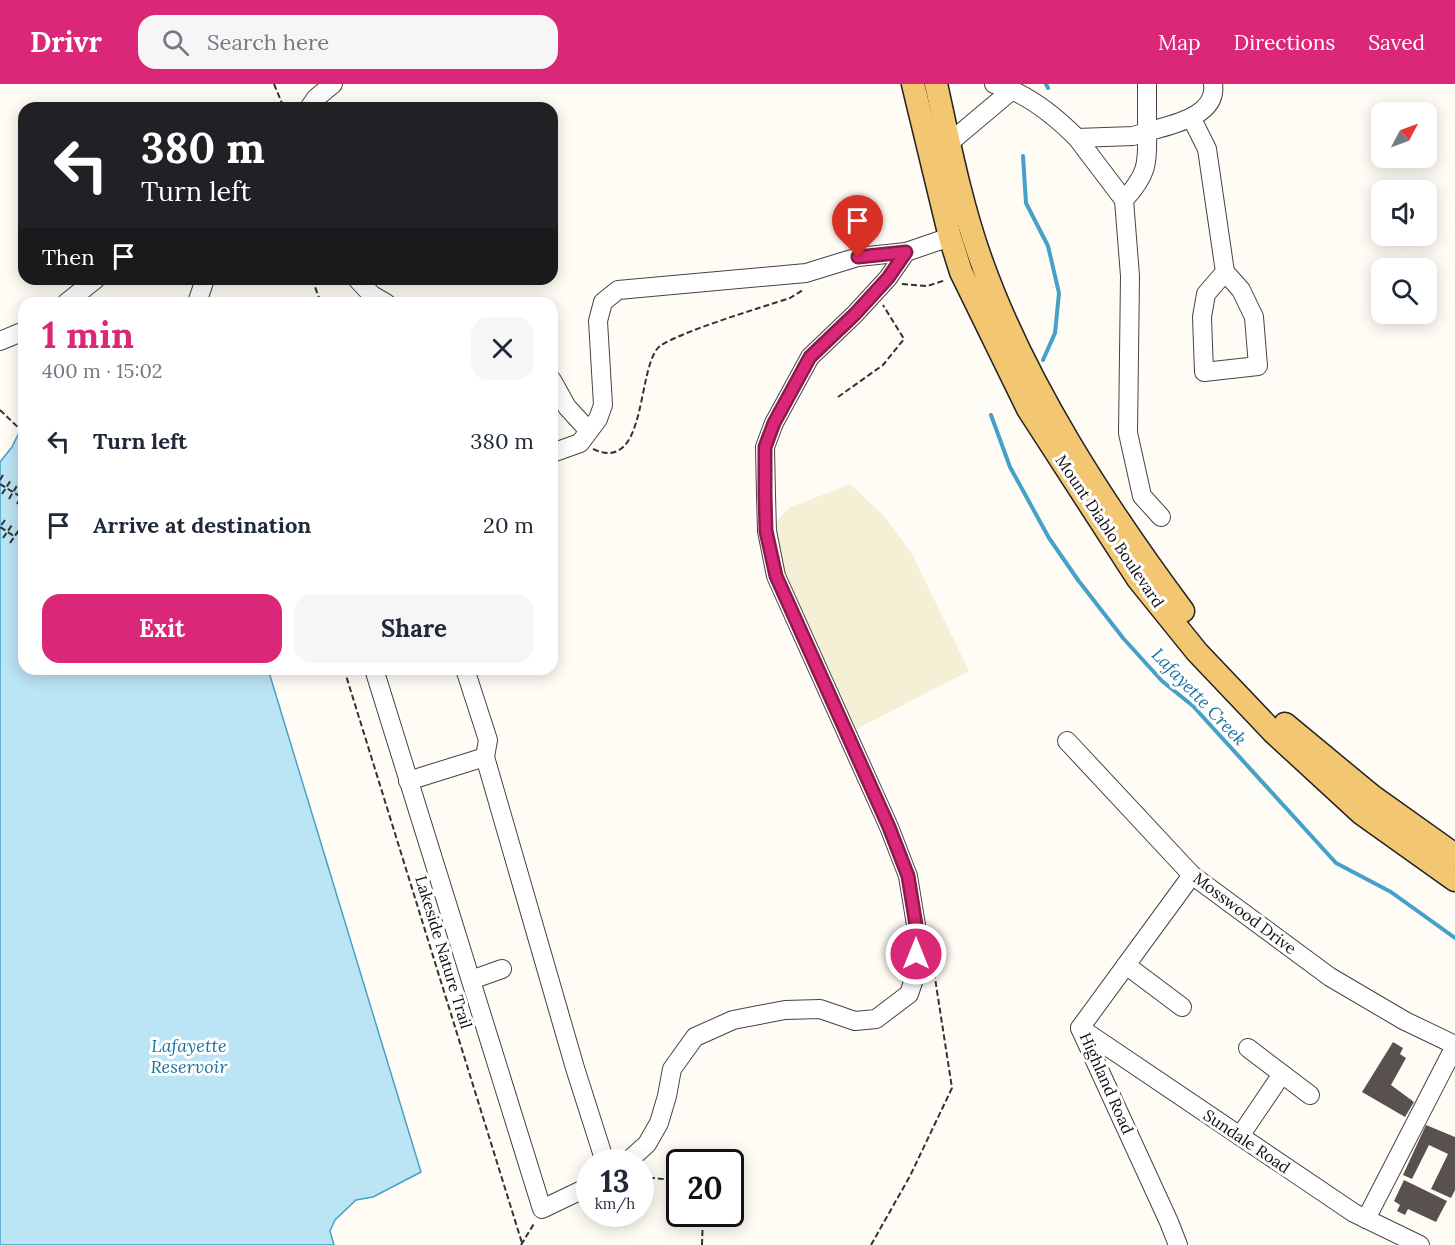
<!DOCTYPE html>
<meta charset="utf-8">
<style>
body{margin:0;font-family:Lora,serif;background:#f6f6f7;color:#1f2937;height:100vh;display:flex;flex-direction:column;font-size:22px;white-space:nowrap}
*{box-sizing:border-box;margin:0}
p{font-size:20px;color:#747a83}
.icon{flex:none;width:33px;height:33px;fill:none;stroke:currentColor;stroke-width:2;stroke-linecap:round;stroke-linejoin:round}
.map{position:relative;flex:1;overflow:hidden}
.drawer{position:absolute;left:18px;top:213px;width:540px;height:378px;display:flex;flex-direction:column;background:#fff;border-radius:18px;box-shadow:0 3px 15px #0003}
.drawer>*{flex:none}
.top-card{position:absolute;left:18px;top:18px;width:540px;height:183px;border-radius:18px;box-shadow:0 3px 15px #0003;background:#202124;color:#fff;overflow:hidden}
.needle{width:39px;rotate:49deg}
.buttons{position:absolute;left:1371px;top:18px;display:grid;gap:12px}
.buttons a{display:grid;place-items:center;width:66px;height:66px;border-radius:12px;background:#fff;box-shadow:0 3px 15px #0003;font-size:30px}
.speed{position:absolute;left:576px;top:1065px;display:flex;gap:12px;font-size:30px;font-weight:700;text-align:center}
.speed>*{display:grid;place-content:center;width:78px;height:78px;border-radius:50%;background:#fff;box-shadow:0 3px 15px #0003;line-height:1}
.speed small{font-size:15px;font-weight:400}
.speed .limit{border:3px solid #111;border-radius:9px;background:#fff;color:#111}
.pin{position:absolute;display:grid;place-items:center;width:51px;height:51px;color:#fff;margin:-62px -26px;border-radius:50% 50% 50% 0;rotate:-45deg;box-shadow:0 0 6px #0007}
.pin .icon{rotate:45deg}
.me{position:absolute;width:66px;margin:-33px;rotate:0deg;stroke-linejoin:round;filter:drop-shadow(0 0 4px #0008)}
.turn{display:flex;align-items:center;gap:21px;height:126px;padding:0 24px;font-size:27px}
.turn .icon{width:78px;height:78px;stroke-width:2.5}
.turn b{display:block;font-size:42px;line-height:51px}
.then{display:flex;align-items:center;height:57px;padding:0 24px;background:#0003;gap:12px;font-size:22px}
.round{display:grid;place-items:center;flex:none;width:63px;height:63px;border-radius:18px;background:#f6f6f7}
.head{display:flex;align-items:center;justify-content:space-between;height:102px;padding:0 24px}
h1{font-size:36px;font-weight:700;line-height:45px;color:#db2777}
.primary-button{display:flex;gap:12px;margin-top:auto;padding:12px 24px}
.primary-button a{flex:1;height:69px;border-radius:18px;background:#db2777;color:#fff;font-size:24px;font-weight:700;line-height:69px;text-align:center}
.primary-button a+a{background:#f6f6f7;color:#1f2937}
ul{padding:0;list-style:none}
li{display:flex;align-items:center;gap:18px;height:84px;padding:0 24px}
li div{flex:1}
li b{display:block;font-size:22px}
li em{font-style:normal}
header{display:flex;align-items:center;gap:36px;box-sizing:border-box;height:84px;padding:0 30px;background:#db2777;color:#fff}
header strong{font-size:28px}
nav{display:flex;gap:33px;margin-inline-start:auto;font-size:21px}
.search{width:420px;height:54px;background:#f6f6f7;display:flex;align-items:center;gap:15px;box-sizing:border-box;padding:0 21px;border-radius:18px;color:#747a83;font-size:22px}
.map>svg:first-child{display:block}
</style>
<header>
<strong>Drivr</strong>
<div class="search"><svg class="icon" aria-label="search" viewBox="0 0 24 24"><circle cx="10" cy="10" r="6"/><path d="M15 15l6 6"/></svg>Search here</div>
<nav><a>Map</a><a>Directions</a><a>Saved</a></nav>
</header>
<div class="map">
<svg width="1455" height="1161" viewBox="0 0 1455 1161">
<rect width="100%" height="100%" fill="#fffcf5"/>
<polygon fill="#f4efd5" points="850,400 884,432 912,470 969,587 847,650 767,448 789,424"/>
<polygon fill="#bbe4f4" stroke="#45a1c8" stroke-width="1.5" points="24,338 24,585 268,585 421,1088 373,1113 356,1116 335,1136 330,1147 334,1161 0,1161 0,378 12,363"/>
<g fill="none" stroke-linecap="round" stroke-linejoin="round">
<g stroke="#45a1c8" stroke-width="4">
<polyline points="1046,0 1048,4"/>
<polyline points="1023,72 1026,119 1048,162 1059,209 1055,249 1043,276"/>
<polyline points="991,331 1010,383 1049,454 1078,496 1123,554 1162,597 1193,622 1336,779 1391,808 1455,854"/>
</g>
</g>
<g fill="#59514d">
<polygon points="1393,958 1403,964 1400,970 1406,974 1391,1001 1414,1018 1405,1033 1362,1008"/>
<polygon points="1426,1041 1455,1053 1455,1106 1451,1114 1431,1105 1448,1070 1429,1061 1412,1095 1403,1091"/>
<polygon points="1404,1096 1447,1117 1436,1138 1408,1125 1405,1131 1397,1127 1400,1121 1394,1117"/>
</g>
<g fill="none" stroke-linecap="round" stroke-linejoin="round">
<g stroke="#444" stroke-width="20">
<g id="minor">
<path d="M994 0C1026 8 1054 31 1077 54L1133 52 1147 48V0"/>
<polyline points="309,24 316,14 333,0"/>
<polyline points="1192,35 1207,65 1225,188 1241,206 1254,233 1258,282 1204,288 1202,233 1206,210 1225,188"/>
<polyline points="1077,54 1124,116 1130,192 1128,349 1142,412 1161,433"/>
<polyline points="949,59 1012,6"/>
<path d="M1124 116C1147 91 1148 80 1147 48 1169 41 1218 33 1213 0"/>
<polyline points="357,195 372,211 386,219"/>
<polyline points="66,219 96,195"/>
<polyline points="197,219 205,195"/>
<polyline points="0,257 24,247"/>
<polyline points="552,296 567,323 588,346"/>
<polyline points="552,369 580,359 598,335 603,321 598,237 603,218 618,206 806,189 858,173 906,168 950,153"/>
<polyline points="374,585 542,1125 590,1102"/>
<polyline points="465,585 488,656 485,673 575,984 605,1078"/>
<polyline points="1067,657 1192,791 1330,893 1405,937 1455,961"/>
<polyline points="408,697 485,673"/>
<polyline points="1126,881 1182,923"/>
<polyline points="471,896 502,885"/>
<polyline points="1080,944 1354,1129 1420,1161"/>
<polyline points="1248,964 1310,1011"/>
<polyline points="1240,1052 1282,990"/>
<polyline points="627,1078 647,1060 659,1039 667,1012 672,985 695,953 733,936 785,926 820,925 855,937 876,935 909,910 916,889 916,841 908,792 889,743 776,492 767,447 766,411 765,363 774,339 810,273 855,230 888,194 906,168"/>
<polyline points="1366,1135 1455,962"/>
<polyline points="1178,1161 1169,1138 1080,944 1192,791"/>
</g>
</g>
<g stroke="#222" stroke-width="25">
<g id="major">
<polyline points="913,0 950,153 961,188 1028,325 1138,495 1197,568 1273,648 1361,729 1455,796"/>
<path d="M936 0C949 59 961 120 981 176 1025 300 1105 422 1183 527"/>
<polyline points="1285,640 1372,712 1455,771"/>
</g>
</g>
<g stroke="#333" stroke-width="2" stroke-dasharray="6 3" stroke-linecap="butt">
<polyline points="274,0 284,24"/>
<polyline points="312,195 321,219"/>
<polyline points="902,200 927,202 946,196"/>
<polyline points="838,313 883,281 904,255 883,221"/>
<polyline points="0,326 24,349"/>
<path d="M593 365C646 390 637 291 657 265 668 251 766 222 790 214L803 206"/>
<polyline points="0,396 3,391"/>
<polyline points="0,400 21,413"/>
<polyline points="2,410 11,396"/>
<polyline points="9,415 18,400"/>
<polyline points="17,420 24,408"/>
<polyline points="5,436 0,443 14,452"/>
<polyline points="3,454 12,441"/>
<polyline points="10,459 19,446"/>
<polyline points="344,585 522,1159"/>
<polyline points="640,1096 654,1094 680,1097"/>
<polyline points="521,1161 535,1138"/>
<polyline points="702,1161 703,1130"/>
<polyline points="871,1161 910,1092 952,1004 935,894 933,890"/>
</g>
<use href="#minor" stroke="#fff" stroke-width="18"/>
<use href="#major" stroke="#f3c671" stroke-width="22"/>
</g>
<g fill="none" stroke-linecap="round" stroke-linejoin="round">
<g stroke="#8e194d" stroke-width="15">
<polyline id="route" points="858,173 906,168 888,194 855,230 810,273 774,339 765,363 765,411 766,447 776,492 889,743 908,792 916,841 916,870"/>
</g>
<use href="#route" stroke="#db2777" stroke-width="10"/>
</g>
<g text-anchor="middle" stroke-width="6" stroke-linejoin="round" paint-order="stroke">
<g font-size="16" fill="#111" stroke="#fff">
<text transform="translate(1110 447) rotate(56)" y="6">Mount Diablo Boulevard</text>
<text transform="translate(1245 829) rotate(37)" y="6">Mosswood Drive</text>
<text transform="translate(444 868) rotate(73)" y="6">Lakeside Nature Trail</text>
<text transform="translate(1107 999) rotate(66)" y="6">Highland Road</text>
<text transform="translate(1247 1057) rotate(34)" y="6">Sundale Road</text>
</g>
<g font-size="18" font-style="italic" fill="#1d739f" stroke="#fff">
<text transform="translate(1199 613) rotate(46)" y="6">Lafayette Creek</text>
<text x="189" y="968">Lafayette<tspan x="189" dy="21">Reservoir</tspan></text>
</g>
</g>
</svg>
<div class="buttons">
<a><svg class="needle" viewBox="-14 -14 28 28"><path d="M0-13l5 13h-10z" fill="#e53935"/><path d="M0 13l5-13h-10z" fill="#747a83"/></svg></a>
<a><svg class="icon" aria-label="sound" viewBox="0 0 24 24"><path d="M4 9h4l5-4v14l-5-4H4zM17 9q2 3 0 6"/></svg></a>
<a><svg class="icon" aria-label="search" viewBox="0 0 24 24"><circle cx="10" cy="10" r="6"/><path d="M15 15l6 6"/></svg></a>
</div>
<div class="speed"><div>13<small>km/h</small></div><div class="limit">20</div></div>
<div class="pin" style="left:858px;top:173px;background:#d93025"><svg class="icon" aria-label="arrive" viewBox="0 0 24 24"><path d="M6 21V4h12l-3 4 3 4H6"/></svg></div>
<svg class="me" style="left:916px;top:870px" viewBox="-20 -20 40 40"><circle r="17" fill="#db2777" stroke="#fff" stroke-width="3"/><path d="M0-11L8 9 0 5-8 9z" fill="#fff"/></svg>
<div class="top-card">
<div class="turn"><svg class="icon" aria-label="left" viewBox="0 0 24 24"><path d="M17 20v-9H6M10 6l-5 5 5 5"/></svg><div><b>380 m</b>Turn left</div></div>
<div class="then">Then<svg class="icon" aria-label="arrive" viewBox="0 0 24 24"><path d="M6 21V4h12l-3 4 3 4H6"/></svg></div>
</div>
<section class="drawer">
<div class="head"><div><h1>1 min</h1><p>400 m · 15:02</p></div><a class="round"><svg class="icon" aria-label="close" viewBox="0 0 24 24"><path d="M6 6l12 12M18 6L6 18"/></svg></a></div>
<ul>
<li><svg class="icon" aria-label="left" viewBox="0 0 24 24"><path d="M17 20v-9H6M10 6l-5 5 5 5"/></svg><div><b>Turn left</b></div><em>380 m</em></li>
<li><svg class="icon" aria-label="arrive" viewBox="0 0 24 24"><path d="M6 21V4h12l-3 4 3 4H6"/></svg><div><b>Arrive at destination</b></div><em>20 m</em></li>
</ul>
<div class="primary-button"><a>Exit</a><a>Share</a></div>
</section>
</div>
